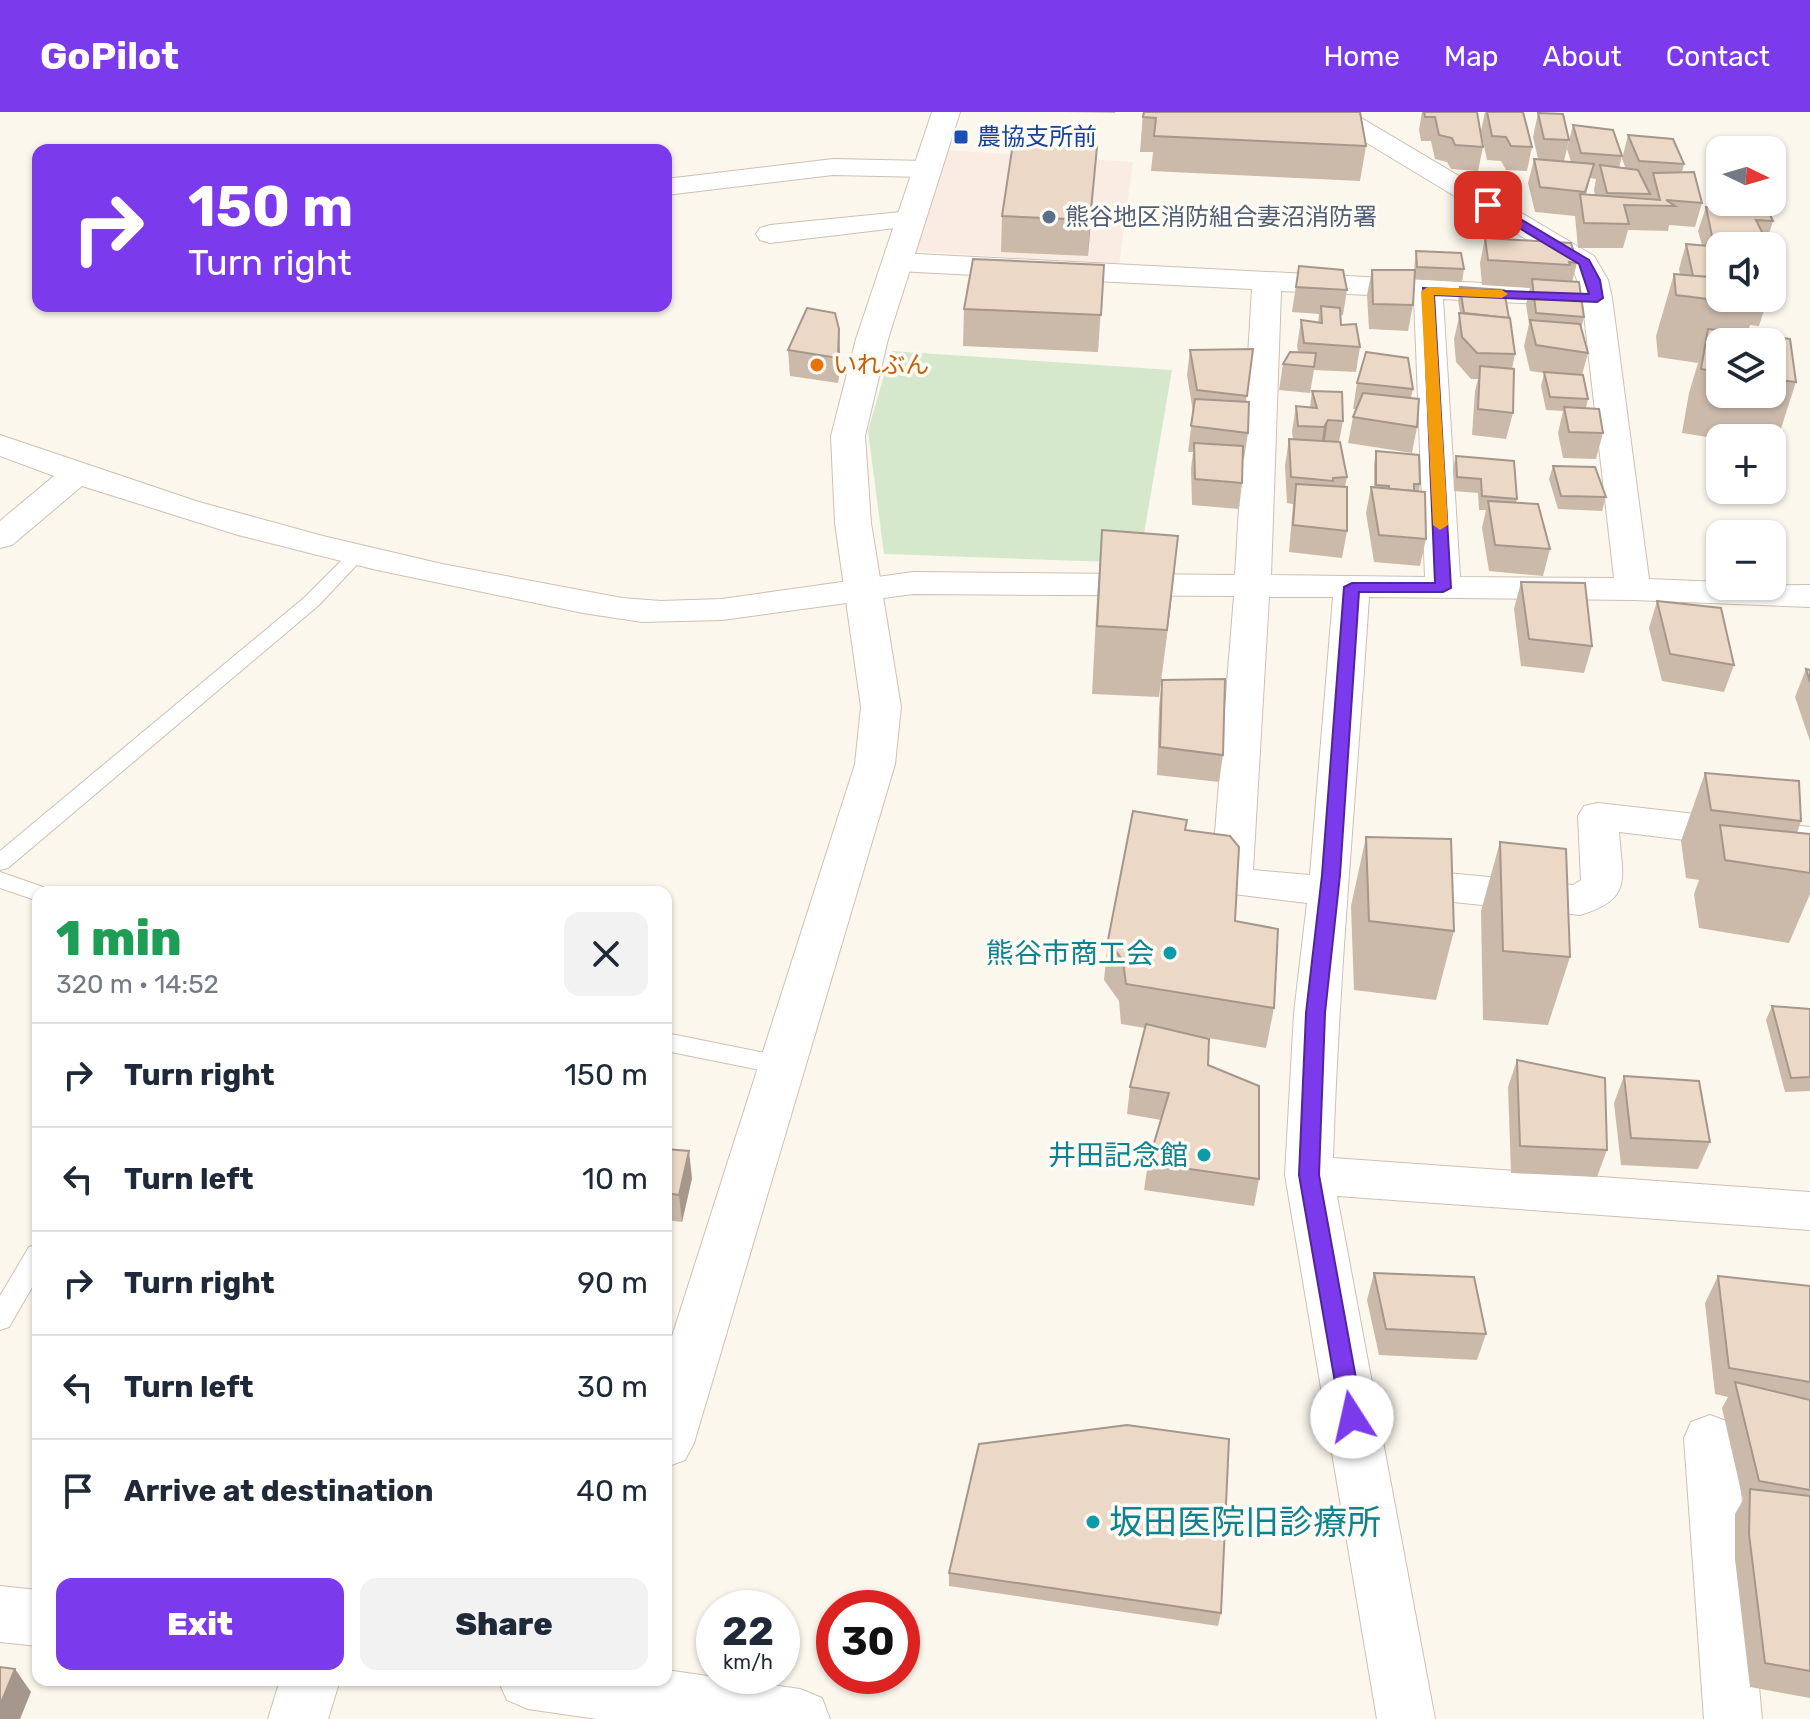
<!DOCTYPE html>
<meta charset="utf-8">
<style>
body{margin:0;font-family:Rubik,"Noto Sans JP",sans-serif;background:#f2f2f3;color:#1f2937;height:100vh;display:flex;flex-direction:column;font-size:30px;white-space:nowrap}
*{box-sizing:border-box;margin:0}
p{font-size:26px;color:#747a83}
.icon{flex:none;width:44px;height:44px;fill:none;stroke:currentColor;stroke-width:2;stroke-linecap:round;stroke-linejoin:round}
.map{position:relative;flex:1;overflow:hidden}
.drawer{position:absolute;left:32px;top:774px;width:640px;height:800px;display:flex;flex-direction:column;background:#fff;border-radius:16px;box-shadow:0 2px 6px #0004}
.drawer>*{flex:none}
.hud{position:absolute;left:32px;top:32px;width:640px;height:168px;border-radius:16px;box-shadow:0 2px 6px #0004;background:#7c3aed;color:#fff;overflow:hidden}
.needle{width:52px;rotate:95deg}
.tools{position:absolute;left:1706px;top:24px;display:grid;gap:16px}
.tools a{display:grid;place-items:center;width:80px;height:80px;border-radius:16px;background:#fff;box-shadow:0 2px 6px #0004;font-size:40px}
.speed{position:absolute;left:696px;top:1478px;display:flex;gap:16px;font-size:40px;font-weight:700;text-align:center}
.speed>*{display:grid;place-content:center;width:104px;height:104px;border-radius:50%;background:#fff;box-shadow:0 2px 6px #0004;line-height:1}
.speed small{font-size:20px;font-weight:400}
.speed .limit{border:12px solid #d22;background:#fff;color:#111}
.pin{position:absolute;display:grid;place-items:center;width:68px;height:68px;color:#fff;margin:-34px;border-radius:16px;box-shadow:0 4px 12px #0006}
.me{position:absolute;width:88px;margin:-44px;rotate:350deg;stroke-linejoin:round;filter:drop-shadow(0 0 6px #0008)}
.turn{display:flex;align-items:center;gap:28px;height:168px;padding:0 24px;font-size:36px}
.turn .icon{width:104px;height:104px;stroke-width:2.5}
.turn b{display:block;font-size:56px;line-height:68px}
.round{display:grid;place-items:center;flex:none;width:84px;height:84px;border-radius:16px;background:#f2f2f3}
.headline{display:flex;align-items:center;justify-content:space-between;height:136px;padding:0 24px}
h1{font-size:48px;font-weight:800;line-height:60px;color:#1e9e55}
.action{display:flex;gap:16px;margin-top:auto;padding:16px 24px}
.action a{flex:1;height:92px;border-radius:16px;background:#7c3aed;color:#fff;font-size:32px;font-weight:800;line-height:92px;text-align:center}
.action a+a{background:#f2f2f3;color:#1f2937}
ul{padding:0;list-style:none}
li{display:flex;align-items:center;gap:24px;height:104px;padding:0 24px;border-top:2px solid #e0e1e3}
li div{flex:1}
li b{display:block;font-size:30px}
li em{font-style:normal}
header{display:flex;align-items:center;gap:48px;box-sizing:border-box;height:112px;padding:0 40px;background:#7c3aed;color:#fff}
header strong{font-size:38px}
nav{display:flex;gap:44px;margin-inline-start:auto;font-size:28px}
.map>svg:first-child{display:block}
</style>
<header>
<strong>GoPilot</strong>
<nav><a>Home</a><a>Map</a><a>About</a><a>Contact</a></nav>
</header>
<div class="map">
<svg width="1810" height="1607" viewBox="0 0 1810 1607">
<rect width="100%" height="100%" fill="#fbf7ed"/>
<polygon fill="#faebe3" points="945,38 1133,50 1119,153 916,139"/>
<polygon fill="#d6e8cc" points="891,239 1172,258 1139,451 884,442 868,319"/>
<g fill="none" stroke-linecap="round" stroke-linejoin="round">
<g stroke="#cdc0b4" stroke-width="2">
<g id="lane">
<polygon points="356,439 365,444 319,493 8,756 0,758 0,739 305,485 350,440"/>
<polygon points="0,760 46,776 48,780 38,780 38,789 0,776"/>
<polygon points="666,921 780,944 788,947 792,953 788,959 780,962 666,939"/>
<polygon points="38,1132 38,1165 9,1215 0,1218 0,1184 29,1135"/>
</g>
</g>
<g stroke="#cdc0b4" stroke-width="2">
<g id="street">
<path d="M1320 0H1351L1594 144 1608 168 1612 186 1649 467 1720 470V474L1810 473V495L1633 488 1369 485C1357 672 1339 859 1333 1046L1810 1080V1118L1337 1084 1435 1607H1377L1285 1063 1294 901 1307 791 1217 780 1211 770 1234 484 913 482 722 508 642 510 583 501 377 458 238 423 82 374 12 433 0 436V409L54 364 0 344V323L199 390 323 424 442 452 622 486 661 489 722 487 913 460 1235 463 1252 177 897 159 887 156 883 150 887 144 897 141 1580 176 1572 155 1324 5ZM1281 179 1414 185 1425 465 1271 463ZM1443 187 1583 194 1614 466 1460 465ZM1269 485H1333L1310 763 1253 758Z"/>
<polygon points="833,47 926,49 936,51 940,57 936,63 926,65 833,63 666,83 666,67"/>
<polygon points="911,99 921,101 925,107 921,113 770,131 760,128 756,122 760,116 770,113"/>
<path d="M1598 691 1810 715V743L1619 720C1622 766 1634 787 1580 803L1395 784 1380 780 1374 770 1380 760 1395 756 1573 773 1581 768 1578 704 1584 694Z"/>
<polygon points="1710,1303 1729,1310 1736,1326 1762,1607 1704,1607 1684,1326 1691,1310"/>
</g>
</g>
<g stroke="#cfc1b1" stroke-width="2">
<g id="secondary">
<polygon points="932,0 960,0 888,227 865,324 871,411 901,595 895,652 694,1331 685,1348 666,1355 666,1243 855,652 861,595 835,411 831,324 856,227"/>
<polygon points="0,1474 38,1478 38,1534 0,1530"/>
<polygon points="666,1558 800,1577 822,1586 830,1607 597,1607 528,1597 507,1588 498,1568 666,1568"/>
<polygon points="280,1568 340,1568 328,1607 268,1607"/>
</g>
</g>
<use href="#lane" fill="#fff" fill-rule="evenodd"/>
<use href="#street" fill="#fff" fill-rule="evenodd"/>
<use href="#secondary" fill="#fff" fill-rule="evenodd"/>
</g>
<g fill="#cbbaaa" fill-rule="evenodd">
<polygon points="1065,0 1115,0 1115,1"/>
<polygon points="1143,0 1360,0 1366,34 1360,69 1151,59 1153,40 1140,40"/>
<polygon points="1422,0 1477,0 1483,35 1478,59 1451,57 1447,50 1435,47 1431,29 1421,29 1419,18"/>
<polygon points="1485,0 1523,0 1532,35 1527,59 1506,58 1501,49 1487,48 1481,19"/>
<path d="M1538 1 1569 28 1564 49 1571 50 1567 37 1573 13 1622 44 1619 56 1626 57 1622 47 1628 23 1684 52 1682 60 1702 91 1695 115 1669 113 1668 119 1628 118 1623 136H1578L1575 104 1535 100 1528 71 1534 47H1538L1533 25ZM1590 66 1596 67 1594 78 1595 83H1586Z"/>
<polygon points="1094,70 1088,144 1001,140 1002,104"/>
<path d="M1719 70H1720V90H1768L1769 96 1768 101H1769L1773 109 1765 134H1720V186H1767V189L1759 214 1750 213 1747 222 1790 227 1796 270 1775 335 1772 334V326L1720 327 1682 321 1689 281 1698 251 1658 245 1656 224 1674 162 1680 163 1679 157 1686 132 1702 133 1698 119 1706 95H1712ZM1720 230H1772V282H1720Z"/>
<polygon points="1489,118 1507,128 1577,151 1572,170 1584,205 1581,217 1588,241 1582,263 1588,287 1586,296 1603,321 1596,347 1563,346 1558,321 1563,299 1546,298 1541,274 1544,261 1530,259 1524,234 1529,212 1526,192 1530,176 1482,173 1480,151 1485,126 1487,127"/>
<polygon points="1416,139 1464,157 1462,170 1414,167 1413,193 1408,219 1369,217 1367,183 1372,158 1414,158"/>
<polygon points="1104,153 1098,240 963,234 964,197"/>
<polygon points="1299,154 1347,178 1343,203 1340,203 1341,213 1360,235 1356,260 1314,258 1310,281 1279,278 1283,252 1298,240 1297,234 1301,208 1318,211 1319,202 1292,200"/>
<polygon points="1460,175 1515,242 1512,257 1513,301 1506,327 1472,323 1475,279 1478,267 1471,267 1456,250 1454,227 1460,201 1458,188"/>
<polygon points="1253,237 1246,290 1248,321 1244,347 1243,347 1242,371 1239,397 1192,393 1191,357 1193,340 1188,340 1193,300 1187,263 1190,238"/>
<polygon points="788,238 840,243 838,271 790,264"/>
<polygon points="1357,271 1413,277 1411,286 1417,315 1412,341 1348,331 1353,305 1356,297 1353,297"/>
<polygon points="1312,279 1343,309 1339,330 1347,365 1345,375 1347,419 1342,446 1289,440 1293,392 1287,391 1285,354 1289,327 1293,328 1292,320 1296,294 1310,295"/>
<polygon points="1376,339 1420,372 1419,380 1426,427 1420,454 1374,450 1366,401 1371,375 1374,375 1374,353"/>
<polygon points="1456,344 1517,387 1516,391 1550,437 1543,464 1489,459 1482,416 1486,398 1479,398 1478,381 1454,379 1453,357"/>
<polygon points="1553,354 1606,385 1602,399 1558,397 1549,367"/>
<polygon points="1102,418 1178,424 1159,585 1092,582 1097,485"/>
<polygon points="1521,470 1592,534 1584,561 1521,554 1514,497"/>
<polygon points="1657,489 1734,553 1724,580 1662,569 1649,516"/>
<polygon points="1806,557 1810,558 1810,629 1795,585"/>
<polygon points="1162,568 1223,643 1219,670 1157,663 1159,595"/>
<polygon points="1705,661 1801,709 1797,721 1810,761 1810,782 1789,831 1699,816 1694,782 1699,768 1686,766 1681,729"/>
<polygon points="1186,718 1235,809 1274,896 1266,936 1208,926 1208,953 1259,1067 1254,1094 1144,1078 1148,1051 1161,1008 1127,1002 1130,975 1145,916 1121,912 1119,889 1104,868 1108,828"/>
<polygon points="1366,725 1454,819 1436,888 1354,878 1351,794"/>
<polygon points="1500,730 1570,845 1548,913 1483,908 1481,799"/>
<polygon points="1772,894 1810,897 1810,979 1785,980 1766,908"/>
<polygon points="1517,948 1607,1038 1597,1065 1511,1061 1508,975"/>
<polygon points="1624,964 1710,1030 1698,1057 1621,1053 1614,991"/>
<polygon points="666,1037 692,1066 682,1110 666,1108"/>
<polygon points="1374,1161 1486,1222 1477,1248 1379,1243 1367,1188"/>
<polygon points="1718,1164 1810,1174 1810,1586 1750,1575 1735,1447 1735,1402 1743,1388 1722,1296 1728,1285 1715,1282 1705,1191"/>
<polygon points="949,1461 1221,1501 1218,1514 949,1474"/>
</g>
<g fill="#a5978b">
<polygon points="1097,35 1094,70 1088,144 1090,108"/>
<polygon points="839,217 840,243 838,271 838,246"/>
<polygon points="1328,308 1324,334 1320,341 1324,315"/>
<polygon points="1178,424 1171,491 1159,585 1167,518"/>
<polygon points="689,1039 692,1066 682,1110 679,1083"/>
<polygon points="15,1557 31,1580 20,1607 0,1607 0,1593"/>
</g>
<g fill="#ecd8c6" stroke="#a5978b" stroke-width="2">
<polygon points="1144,0 1360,0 1366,34 1154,24 1156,6 1143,5"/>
<polygon points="1424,0 1477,0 1483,35 1455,33 1452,26 1439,23 1435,5 1425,5"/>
<polygon points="1487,0 1523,0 1532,35 1511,34 1506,25 1492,24"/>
<polygon points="1538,1 1563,2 1569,28 1544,27"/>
<polygon points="1573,13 1613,18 1622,44 1581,41"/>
<polygon points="1628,23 1673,27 1684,52 1639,49"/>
<polygon points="1013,31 1097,35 1090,108 1002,104"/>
<polygon points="1534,47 1594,52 1585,80 1540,75"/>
<polygon points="1600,53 1638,58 1650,82 1607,81"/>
<polygon points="1694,60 1702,91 1666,88 1675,94 1624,93 1629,112 1584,111 1580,82 1660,88 1653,61"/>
<polygon points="1727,90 1768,90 1769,96 1728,93"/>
<polygon points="1706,95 1769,101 1773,109 1756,108 1766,128 1712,124"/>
<polygon points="1489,118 1505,120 1507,128 1491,127"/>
<polygon points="1485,126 1571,131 1577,151 1569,150 1570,153 1488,148"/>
<polygon points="1686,132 1720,135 1720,166 1693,164"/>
<polygon points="1416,139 1461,141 1464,157 1417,155"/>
<polygon points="973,147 1104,153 1101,203 964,197"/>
<polygon points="1299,154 1343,158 1347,178 1296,175"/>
<polygon points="1372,158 1415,158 1413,193 1373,192"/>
<polygon points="1674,162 1720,166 1720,186 1755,186 1756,193 1676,183"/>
<polygon points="1532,167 1579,170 1584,205 1536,201"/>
<polygon points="1460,175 1504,178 1509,206 1464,201"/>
<polygon points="1755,186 1767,186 1767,189 1755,188"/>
<polygon points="1321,194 1340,196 1341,213 1356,212 1360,235 1304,231 1301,208 1322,211"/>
<polygon points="807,196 835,201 839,217 838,246 788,238"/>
<polygon points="1459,201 1510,206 1515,242 1477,241 1462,225"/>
<polygon points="1530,208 1580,212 1588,241 1536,233"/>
<polygon points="1708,217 1790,227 1796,270 1772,267 1772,230 1720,230 1720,260 1701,257"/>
<polygon points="1253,237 1247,284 1197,278 1190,238"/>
<polygon points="1290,240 1316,241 1314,255 1283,252"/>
<polygon points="1366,240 1408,246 1413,277 1357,271"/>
<polygon points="1480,254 1514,257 1513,301 1478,297"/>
<polygon points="1544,260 1583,263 1588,287 1550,285"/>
<polygon points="1312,279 1342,280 1343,309 1328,308 1324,315 1298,314 1296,294 1317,296"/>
<polygon points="1363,281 1419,287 1417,315 1353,305"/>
<polygon points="1195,287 1249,290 1248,321 1191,314"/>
<polygon points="1564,295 1599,297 1603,321 1569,320"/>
<polygon points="1289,327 1340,330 1347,365 1333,366 1333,369 1291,365"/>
<polygon points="1194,331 1243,334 1242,371 1195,367"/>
<polygon points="1376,339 1419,343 1420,372 1414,372 1414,379 1389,377 1389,374 1376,373"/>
<polygon points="1456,344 1514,349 1517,387 1482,384 1481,367 1457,365"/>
<polygon points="1553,354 1595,355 1606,385 1561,384"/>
<polygon points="1296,372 1347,375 1347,419 1293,413"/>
<polygon points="1371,375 1425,380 1426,427 1379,423"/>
<polygon points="1488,389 1538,392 1550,437 1495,433"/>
<polygon points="1102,418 1178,424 1167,518 1097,514"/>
<polygon points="1521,470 1585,471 1592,534 1529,527"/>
<polygon points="1657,489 1721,496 1734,553 1670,542"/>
<polygon points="1806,557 1810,558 1810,570"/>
<polygon points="1225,567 1223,643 1160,635 1162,568"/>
<polygon points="1705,661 1799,669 1801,709 1711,698"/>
<polygon points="1133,699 1187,708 1185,718 1230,724 1239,735 1235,809 1278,817 1274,896 1126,872 1123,849 1108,828"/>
<polygon points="1720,713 1810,722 1810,761 1725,748"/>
<polygon points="1366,725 1451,727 1454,819 1369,809"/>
<polygon points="1500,730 1566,737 1570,845 1503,839"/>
<polygon points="1772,894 1810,897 1810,965 1791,966"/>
<polygon points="1146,912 1209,927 1208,953 1259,974 1259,1067 1148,1051 1169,981 1130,975"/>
<polygon points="1517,948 1605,966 1607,1038 1520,1034"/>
<polygon points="1624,964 1699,969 1710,1030 1631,1026"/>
<polygon points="666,1037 689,1039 679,1083 666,1081"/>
<polygon points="1374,1161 1474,1165 1486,1222 1386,1217"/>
<polygon points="1718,1164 1810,1174 1810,1270 1729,1256"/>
<polygon points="1735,1270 1810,1288 1810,1378 1759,1369"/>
<polygon points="1127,1313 1229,1327 1221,1501 949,1461 979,1332"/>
<polygon points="1750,1377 1810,1384 1810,1559 1765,1551 1749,1422"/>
<polygon points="0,1555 15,1557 0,1593"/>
</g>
<polygon fill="#7c3aed" stroke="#51269a" stroke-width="2" points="1484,90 1492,90 1589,148 1600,168 1603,186 1597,190 1434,183 1451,476 1443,480 1359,480 1340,763 1325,901 1319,1063 1363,1305 1360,1312 1352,1315 1344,1312 1341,1305 1299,1063 1306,901 1322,763 1344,475 1352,471 1435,471 1423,176 1589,182 1579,152 1484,95"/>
<polygon fill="#f59e0b" points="1428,175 1502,178 1508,182 1502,186 1434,183 1448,413 1440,418 1433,413 1421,179"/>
<rect fill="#1a4fb4" stroke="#fefaf4" stroke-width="3" x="953" y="17" width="16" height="16" rx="4"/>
<circle fill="#5c6f8a" stroke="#fefaf4" stroke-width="3" cx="1049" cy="105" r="8"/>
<circle fill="#e8710a" stroke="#fefaf4" stroke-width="3" cx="817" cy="253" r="8"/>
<g fill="#0f9aa8" stroke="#fefaf4" stroke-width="3">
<circle cx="1170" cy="841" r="8"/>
<circle cx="1204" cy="1043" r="8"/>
<circle cx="1093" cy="1410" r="8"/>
</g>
<g text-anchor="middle" stroke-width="7" stroke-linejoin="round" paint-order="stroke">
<g font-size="24" fill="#164399" stroke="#fefaf4" text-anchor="start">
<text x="977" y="33">農協支所前</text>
</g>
<g font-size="24" fill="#4e5e75" stroke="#fefaf4" text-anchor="start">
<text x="1065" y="113">熊谷地区消防組合妻沼消防署</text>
</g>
<g font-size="24" fill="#c56008" stroke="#fefaf4" text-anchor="start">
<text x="833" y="261">いれぶん</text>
</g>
<g font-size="28" fill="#0d838f" stroke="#fefaf4" text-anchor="end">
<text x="1154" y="851">熊谷市商工会</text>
<text x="1188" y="1053">井田記念館</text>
</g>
<g font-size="34" fill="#0d838f" stroke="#fefaf4" text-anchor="start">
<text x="1109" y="1422">坂田医院旧診療所</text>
</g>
</g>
</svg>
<div class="tools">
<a><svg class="needle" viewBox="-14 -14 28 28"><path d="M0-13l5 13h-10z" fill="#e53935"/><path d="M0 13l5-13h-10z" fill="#747a83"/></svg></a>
<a><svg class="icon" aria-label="sound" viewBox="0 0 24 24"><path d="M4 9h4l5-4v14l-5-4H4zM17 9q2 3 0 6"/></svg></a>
<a><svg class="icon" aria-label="layers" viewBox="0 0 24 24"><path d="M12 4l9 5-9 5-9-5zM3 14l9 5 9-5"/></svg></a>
<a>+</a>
<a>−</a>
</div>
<div class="speed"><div>22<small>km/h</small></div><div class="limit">30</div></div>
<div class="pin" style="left:1488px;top:93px;background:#d93025"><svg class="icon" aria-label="arrive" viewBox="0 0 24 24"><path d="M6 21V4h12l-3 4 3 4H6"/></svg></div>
<svg class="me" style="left:1352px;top:1305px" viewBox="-20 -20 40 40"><circle r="19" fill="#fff"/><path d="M0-13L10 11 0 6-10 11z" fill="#7c3aed"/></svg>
<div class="hud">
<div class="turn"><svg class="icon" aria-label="right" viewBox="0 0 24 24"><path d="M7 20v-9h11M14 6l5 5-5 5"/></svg><div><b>150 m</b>Turn right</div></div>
</div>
<section class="drawer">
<div class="headline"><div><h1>1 min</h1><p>320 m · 14:52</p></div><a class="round"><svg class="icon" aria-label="close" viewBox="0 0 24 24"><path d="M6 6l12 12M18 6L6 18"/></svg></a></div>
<ul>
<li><svg class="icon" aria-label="right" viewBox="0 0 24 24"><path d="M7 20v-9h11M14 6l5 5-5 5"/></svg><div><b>Turn right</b></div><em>150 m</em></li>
<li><svg class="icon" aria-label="left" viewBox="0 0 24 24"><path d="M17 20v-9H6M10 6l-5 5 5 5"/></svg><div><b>Turn left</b></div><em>10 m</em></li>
<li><svg class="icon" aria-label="right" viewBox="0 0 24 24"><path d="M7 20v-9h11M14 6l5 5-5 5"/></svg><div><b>Turn right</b></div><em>90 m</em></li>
<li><svg class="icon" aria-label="left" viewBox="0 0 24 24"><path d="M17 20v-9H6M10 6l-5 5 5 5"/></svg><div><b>Turn left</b></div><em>30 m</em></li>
<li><svg class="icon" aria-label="arrive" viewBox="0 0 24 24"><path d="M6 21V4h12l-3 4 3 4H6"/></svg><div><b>Arrive at destination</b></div><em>40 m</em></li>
</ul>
<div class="action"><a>Exit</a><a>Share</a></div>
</section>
</div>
